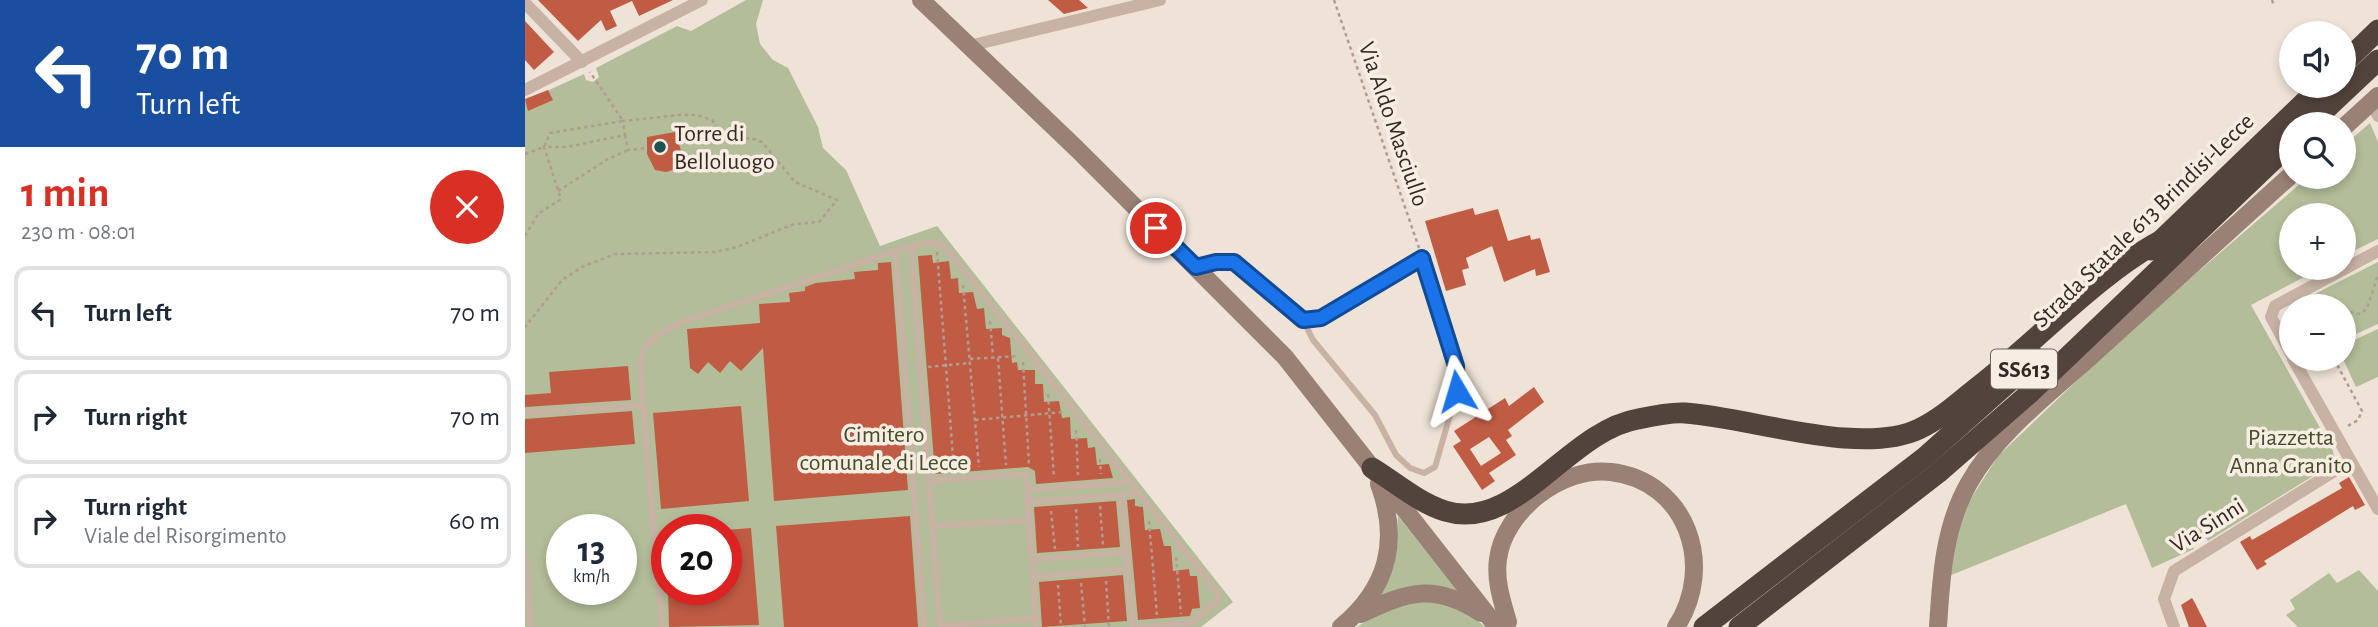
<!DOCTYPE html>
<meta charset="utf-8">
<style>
body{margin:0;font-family:"Alegreya Sans",sans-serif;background:#f2f2f3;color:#1f2937;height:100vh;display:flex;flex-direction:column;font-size:26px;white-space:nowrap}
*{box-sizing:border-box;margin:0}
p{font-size:23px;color:#747a83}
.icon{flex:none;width:38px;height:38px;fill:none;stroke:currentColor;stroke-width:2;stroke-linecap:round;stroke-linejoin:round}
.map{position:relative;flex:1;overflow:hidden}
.side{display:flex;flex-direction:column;background:#fff;width:525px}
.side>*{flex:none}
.hud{background:#1a4fa0;color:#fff;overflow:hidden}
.controls{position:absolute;left:1754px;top:21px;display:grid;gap:14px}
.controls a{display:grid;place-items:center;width:77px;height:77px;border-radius:50%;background:#fff;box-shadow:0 4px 10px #0003;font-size:35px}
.speed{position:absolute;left:21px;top:514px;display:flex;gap:14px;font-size:35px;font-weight:700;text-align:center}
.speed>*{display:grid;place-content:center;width:91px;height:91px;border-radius:50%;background:#fff;box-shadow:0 4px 10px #0003;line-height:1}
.speed small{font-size:18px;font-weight:400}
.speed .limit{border:10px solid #d22;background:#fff;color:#111}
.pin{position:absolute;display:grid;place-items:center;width:60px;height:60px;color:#fff;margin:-30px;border:4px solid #fff;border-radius:50%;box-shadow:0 2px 7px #0007}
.me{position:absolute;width:77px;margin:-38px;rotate:353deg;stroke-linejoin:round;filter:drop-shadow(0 0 5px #0008)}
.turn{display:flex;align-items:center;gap:24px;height:147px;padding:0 21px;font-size:32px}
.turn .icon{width:91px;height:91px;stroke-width:2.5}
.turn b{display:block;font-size:49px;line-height:60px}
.round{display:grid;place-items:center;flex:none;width:74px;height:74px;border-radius:37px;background:#f2f2f3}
.summary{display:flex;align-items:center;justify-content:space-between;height:119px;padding:0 21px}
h1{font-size:42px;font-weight:600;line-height:52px;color:#d93025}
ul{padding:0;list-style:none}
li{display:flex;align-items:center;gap:21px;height:94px;margin:0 14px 10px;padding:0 7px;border:4px solid #e0e1e3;border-radius:14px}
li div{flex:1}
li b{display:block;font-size:26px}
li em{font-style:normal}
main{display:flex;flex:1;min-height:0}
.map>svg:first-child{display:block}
</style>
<main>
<section class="side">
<div class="hud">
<div class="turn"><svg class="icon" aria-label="left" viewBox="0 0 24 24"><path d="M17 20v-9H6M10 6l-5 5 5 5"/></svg><div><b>70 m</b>Turn left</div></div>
</div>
<div class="summary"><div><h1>1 min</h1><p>230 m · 08:01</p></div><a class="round" style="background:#d93025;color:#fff"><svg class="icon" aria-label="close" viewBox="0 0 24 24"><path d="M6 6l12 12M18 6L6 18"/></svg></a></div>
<ul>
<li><svg class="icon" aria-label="left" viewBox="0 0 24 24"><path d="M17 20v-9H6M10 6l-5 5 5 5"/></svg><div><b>Turn left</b></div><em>70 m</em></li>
<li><svg class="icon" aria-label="right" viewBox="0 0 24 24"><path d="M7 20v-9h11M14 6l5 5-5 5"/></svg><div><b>Turn right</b></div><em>70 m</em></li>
<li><svg class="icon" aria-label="right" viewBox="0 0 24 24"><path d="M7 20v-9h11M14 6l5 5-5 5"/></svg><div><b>Turn right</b><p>Viale del Risorgimento</p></div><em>60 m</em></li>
</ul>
</section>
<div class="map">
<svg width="1853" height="627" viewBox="0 0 1853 627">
<rect width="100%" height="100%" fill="#efe3d7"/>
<g fill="#b3bd99" fill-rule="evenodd">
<path d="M221 0H238L231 24 235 44 248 60 263 68 293 127 298 148 321 170 355 246 412 226 708 602 676 627H0V101L59 74 61 80 68 82 74 77 71 68 152 26 166 31ZM37 530H96V590H37ZM142 530H201V590H142Z"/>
<polygon points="1845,123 1853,142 1853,239 1818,256 1818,215 1766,215 1766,268 1796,268 1726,305 1808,451 1809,457 1804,466 1683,541 1679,535 1666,543 1669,549 1627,568 1601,504 1424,576 1429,541 1440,508 1473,456 1602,333 1783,177 1818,177 1818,146"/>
<polygon points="1853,262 1853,324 1818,340 1818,306 1766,306 1766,335 1758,322 1762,308"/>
<polygon points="1853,329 1853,377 1831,387 1818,359 1818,345"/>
<polygon points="873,516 932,590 930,592 855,597 853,595 872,547"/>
<polygon points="1834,570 1853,591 1853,627 1773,627 1761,615 1770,609 1765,600 1804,573 1812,583"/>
<polygon points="906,599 940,610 960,627 832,627 865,606"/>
</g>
<g fill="#c05c44" fill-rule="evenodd">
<polygon points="13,0 148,0 114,16 107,1 85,11 92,26 81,31 76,20 53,41"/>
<polygon points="523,0 554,0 563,8 539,14"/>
<polygon points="0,21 29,52 9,70 0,60"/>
<polygon points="23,90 28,100 3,111 0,99"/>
<polygon points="150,132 161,166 141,172 130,170 122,154 122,137"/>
<polygon points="948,208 950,215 973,209 983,241 1005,235 1006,240 1015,238 1025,272 1011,276 1010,269 979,282 967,246 941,258 944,268 937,270 941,285 921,291 900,221"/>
<polygon points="407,255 408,263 424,261 426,279 433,278 434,293 448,292 452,309 459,308 461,329 477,328 477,335 485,338 487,363 492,362 493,370 510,370 510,384 518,384 519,402 534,401 537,418 545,417 546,439 562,438 563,448 570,447 572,465 584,464 588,478 511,484 510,471 503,467 410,474 393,256"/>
<polygon points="366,262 383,490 249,501 238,348 216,371 205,361 195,373 183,362 173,374 165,368 162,329 235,323 234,304 265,302 264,293 280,291 280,287 291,283 330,279 329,272 353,270 353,263"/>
<polygon points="103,366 106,400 0,407 0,395 26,393 24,372"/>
<path d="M1009 387 1019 402 983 430 987 436 981 440 991 455 964 473 970 481 957 490 928 446 936 441 929 431 980 398 984 406ZM964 437 976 453 956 466 945 449Z"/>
<polygon points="216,406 224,501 136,509 128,413"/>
<polygon points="107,411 110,444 0,453 0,419"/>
<polygon points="1824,477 1840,505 1830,510 1828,506 1739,561 1742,564 1732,570 1715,542 1725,536 1727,540 1817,488 1814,483"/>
<polygon points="610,499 610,506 618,507 620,530 635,529 639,546 646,546 648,571 664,569 665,576 672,576 675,608 667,609 665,616 613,620 602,500"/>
<polygon points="591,501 595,547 512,553 509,507"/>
<polygon points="385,516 393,627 259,627 251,526"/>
<polygon points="226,528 234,625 144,627 143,590 201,590 201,530"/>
<polygon points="598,575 602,621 517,627 514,582"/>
<polygon points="1667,598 1670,603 1682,627 1664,627 1656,605"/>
</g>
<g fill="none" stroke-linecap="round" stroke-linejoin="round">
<g stroke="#b29c8f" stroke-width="2.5" stroke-dasharray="3.5 3.5" stroke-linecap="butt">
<polyline points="809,0 894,248"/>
<polyline points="1747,0 1749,6"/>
<polyline points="100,135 103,150 122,148"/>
<polyline points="0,154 19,147 25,133 98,121 65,72"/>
<polyline points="33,191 83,159 103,150"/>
<polyline points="0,236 13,214 36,199 19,147 42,147 100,135 98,121 154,115 172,115 187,120 196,132 211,140 226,138 237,142 270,182 312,200 294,222 269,224 212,247 191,252 90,254 57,267 37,280 0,327"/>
<polyline points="412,252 429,469"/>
<polyline points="438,285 454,467"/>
<polyline points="1780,306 1790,303 1805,306"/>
<polyline points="1818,311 1836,314 1842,308 1853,275"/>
<polyline points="465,321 468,356"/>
<polyline points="473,358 481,465"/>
<polyline points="445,359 494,356"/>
<polyline points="1809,359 1837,411 1833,420 1821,427"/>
<polyline points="498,362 504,464"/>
<polyline points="403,367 445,363"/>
<polyline points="523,394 529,478"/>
<polyline points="450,420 538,412"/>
<polyline points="551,430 553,475"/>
<polyline points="575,459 576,474"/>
<polyline points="575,506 578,545"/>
<polyline points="551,509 553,547"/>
<polyline points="526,511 530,549"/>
<polyline points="624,521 632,615"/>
<polyline points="651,557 656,614"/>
<polyline points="581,581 584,627"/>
<polyline points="556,583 560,627"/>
<polyline points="533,585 536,627"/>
</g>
<g stroke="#c7b2a4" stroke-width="6">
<polyline points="386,246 415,627"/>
<polyline points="371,251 399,627"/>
<path d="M673 266C726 252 741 291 778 320L796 318 897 258 931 366 932 391 910 467 899 473 885 468 871 455 850 415 788 340 778 320"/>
<polyline points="118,405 137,627"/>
<path d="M0 413 118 405C115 354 107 344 159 321L386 246 411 242 421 248 692 592 694 599 661 627"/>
<polyline points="404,481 501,474 511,627"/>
<polyline points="502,490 606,482"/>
<polyline points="596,494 608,627"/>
<polyline points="503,502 614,493"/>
<polyline points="407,526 504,520"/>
<polyline points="0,554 6,627"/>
<polyline points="507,560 601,552"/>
<polyline points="508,577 603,569"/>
<polyline points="415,626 511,618"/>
<polyline points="614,627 665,623"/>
</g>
<g stroke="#c7b2a4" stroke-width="12">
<polyline points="0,3 57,62"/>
<polyline points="444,46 635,0"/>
<polyline points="0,90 177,0"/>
<polyline points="1847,102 1853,116"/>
<polyline points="1766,354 1746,317 1750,306 1853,251"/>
<polyline points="1768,359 1853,509"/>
<polyline points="1649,627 1639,599 1649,571 1824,462"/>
</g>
<g stroke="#9a8176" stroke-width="18">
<polyline points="396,0 552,149 760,357 972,627"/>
<polyline points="1818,128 1853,96"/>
<path d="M836 614C883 591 910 583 956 613"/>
<path d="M983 622C977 601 970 581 973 559 979 511 1037 466 1086 472 1162 481 1191 566 1151 627"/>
<path d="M816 627C863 588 875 541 854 484"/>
<path d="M1413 627C1416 578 1419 526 1444 483 1472 433 1523 395 1565 357 1632 296 1699 236 1766 175"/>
</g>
<g stroke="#53433d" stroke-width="21">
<polyline points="1818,64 1853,30"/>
<polyline points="1785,124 1853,60"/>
<polyline points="1626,250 1796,86"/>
<path d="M847 468C870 482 894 503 920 511 991 533 1043 431 1113 419 1127 416 1145 412 1160 413 1225 417 1334 457 1394 429 1415 419 1433 403 1450 389 1509 344 1572 275 1635 241"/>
<polyline points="1179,627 1400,457 1511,358"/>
<polyline points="1214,627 1413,473 1506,392 1766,143"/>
</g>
</g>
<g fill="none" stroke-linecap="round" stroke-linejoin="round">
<g stroke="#114b97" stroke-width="18">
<polyline id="route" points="631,228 671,267 691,262 709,262 778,320 796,318 897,258 931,366 932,391"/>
</g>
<use href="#route" stroke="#1a73e8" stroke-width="12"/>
</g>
<circle fill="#1d5152" stroke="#f8ede3" stroke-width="2.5" cx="135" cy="147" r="7"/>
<g text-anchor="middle" stroke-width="7" stroke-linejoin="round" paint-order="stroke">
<rect fill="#f8ede3" stroke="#6d645e" stroke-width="2" x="1466" y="349.5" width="66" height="39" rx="5"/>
<g font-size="23" font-weight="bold" fill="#322925">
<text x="1499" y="377">SS613</text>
</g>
<g font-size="24" fill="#322925" stroke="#f8ede3">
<text transform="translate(869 124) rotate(71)" y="8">Via Aldo Masciullo</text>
<text transform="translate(1618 220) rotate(-44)" y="8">Strada Statale 613 Brindisi-Lecce</text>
<text transform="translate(1682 525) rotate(-32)" y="8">Via Sinni</text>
</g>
<g font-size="24" fill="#322925" stroke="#f8ede3" text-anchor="start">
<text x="149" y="141">Torre di<tspan x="149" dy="28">Belloluogo</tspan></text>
</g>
<g font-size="24" fill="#444f2a" stroke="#f8ede3">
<text x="359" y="442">Cimitero<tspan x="359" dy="28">comunale di Lecce</tspan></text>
<text x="1766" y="445">Piazzetta<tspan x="1766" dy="28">Anna Granito</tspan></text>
</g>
</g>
</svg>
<div class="controls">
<a><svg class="icon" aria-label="sound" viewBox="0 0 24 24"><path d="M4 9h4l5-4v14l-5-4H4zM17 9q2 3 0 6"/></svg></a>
<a><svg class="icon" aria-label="search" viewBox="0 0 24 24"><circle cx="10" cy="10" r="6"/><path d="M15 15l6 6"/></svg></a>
<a>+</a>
<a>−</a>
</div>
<div class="speed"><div>13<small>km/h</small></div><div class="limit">20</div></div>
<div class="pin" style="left:631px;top:228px;background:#d93025"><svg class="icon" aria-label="arrive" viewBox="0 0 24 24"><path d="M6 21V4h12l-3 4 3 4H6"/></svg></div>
<svg class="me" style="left:932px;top:391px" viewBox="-20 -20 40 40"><path d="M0-17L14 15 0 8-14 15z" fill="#1a73e8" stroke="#fff" stroke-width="4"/></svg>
</div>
</main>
